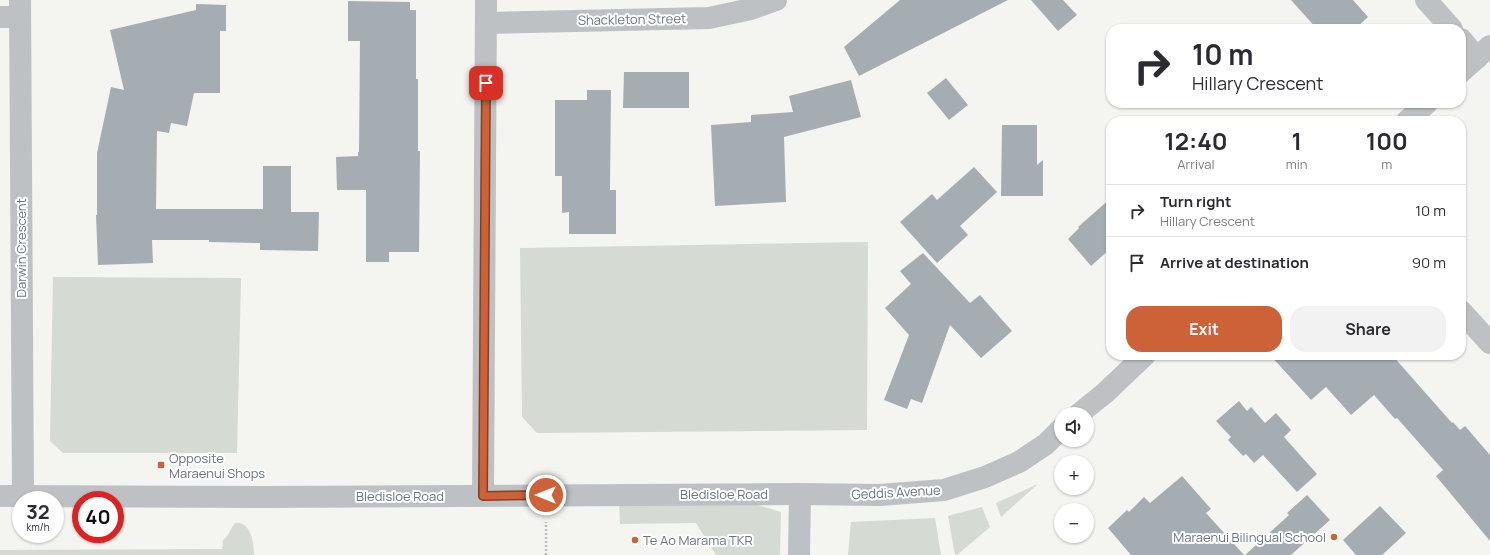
<!DOCTYPE html>
<meta charset="utf-8">
<style>
body{margin:0;font-family:Manrope,sans-serif;background:#f2f2f3;color:#2b2b33;height:100vh;display:flex;flex-direction:column;font-size:15px;white-space:nowrap}
*{box-sizing:border-box;margin:0}
p{font-size:13px;color:#7c7c81}
.icon{flex:none;width:22px;height:22px;fill:none;stroke:currentColor;stroke-width:2;stroke-linecap:round;stroke-linejoin:round}
.map{position:relative;flex:1;overflow:hidden}
.panel{position:absolute;left:1106px;top:116px;width:360px;height:244px;display:flex;flex-direction:column;background:#fff;border-radius:16px;box-shadow:0 1px 3px #0004}
.panel>*{flex:none}
.top-card{position:absolute;left:1106px;top:24px;width:360px;height:84px;border-radius:16px;box-shadow:0 1px 3px #0004;background:#fff;color:#2b2b33;overflow:hidden}
.tools{position:absolute;left:1054px;top:407px;display:grid;gap:8px}
.tools a{display:grid;place-items:center;width:40px;height:40px;border-radius:50%;background:#fff;box-shadow:0 1px 3px #0004;font-size:20px}
.speed{position:absolute;left:12px;top:491px;display:flex;gap:8px;font-size:20px;font-weight:700;text-align:center}
.speed>*{display:grid;place-content:center;width:52px;height:52px;border-radius:50%;background:#fff;box-shadow:0 1px 3px #0004;line-height:1}
.speed small{font-size:10px;font-weight:400}
.speed .limit{border:6px solid #d22;background:#fff;color:#111}
.pin{position:absolute;display:grid;place-items:center;width:34px;height:34px;color:#fff;margin:-17px;border-radius:8px;box-shadow:0 2px 6px #0006}
.me{position:absolute;width:44px;margin:-22px;rotate:270deg;stroke-linejoin:round;filter:drop-shadow(0 0 3px #0008)}
.turn{display:flex;align-items:center;gap:14px;height:84px;padding:0 20px;font-size:18px}
.turn .icon{width:52px;height:52px;stroke-width:2.5}
.turn b{display:block;font-size:28px;line-height:34px}
.eta{display:flex;justify-content:space-evenly;align-items:center;height:68px;text-align:center}
.eta b{font-size:24px;font-weight:700;line-height:28px}
.button{display:flex;gap:8px;margin-top:auto;padding:8px 20px}
.button a{flex:1;height:46px;border-radius:16px;background:#cd6137;color:#fff;font-size:16px;font-weight:700;line-height:46px;text-align:center}
.button a+a{background:#f2f2f3;color:#2b2b33}
ul{padding:0;list-style:none}
li{display:flex;align-items:center;gap:12px;height:52px;padding:0 20px;border-top:1px solid #e1e1e2}
li div{flex:1}
li b{display:block;font-size:15px}
li em{font-style:normal}
.map>svg:first-child{display:block}
</style>
<div class="map">
<svg width="1490" height="555" viewBox="0 0 1490 555">
<rect width="100%" height="100%" fill="#f4f4f1"/>
<g fill="#d5dad2">
<polygon points="868,242 867,430 537,433 522,417 520,248"/>
<polygon points="53,277 241,278 237,453 63,453 50,441"/>
<polygon points="1038,484 1001,517 996,503"/>
<polygon points="751,503 781,512 780,555 716,555 696,523 620,524 619,504"/>
<polygon points="982,507 990,527 957,555 955,555 948,516"/>
<polygon points="935,518 941,555 848,555 851,522"/>
<path d="M235 523C251 521 254 543 254 555H0V550L222 549 223 540C229 536 230 529 235 523Z"/>
</g>
<g fill="#a6adb2">
<polygon points="900,0 1008,0 859,76 844,47"/>
<polygon points="1031,0 1063,0 1077,15 1058,31"/>
<polygon points="1291,0 1353,0 1368,17 1355,29 1317,29"/>
<polygon points="348,1 410,2 410,10 416,10 416,79 418,79 418,151 420,151 419,252 389,252 389,262 366,262 366,190 337,190 336,157 358,156 358,152 359,152 360,41 348,41"/>
<polygon points="196,4 226,5 226,31 220,31 220,93 194,93 187,126 171,123 169,133 157,131 156,209 263,209 263,166 291,166 291,212 319,212 318,251 260,250 260,243 209,242 209,240 152,240 153,263 98,265 96,215 97,215 97,153 111,87 124,90 110,30 196,10"/>
<polygon points="624,72 689,72 689,108 623,108"/>
<polygon points="946,78 968,105 949,120 927,93"/>
<polygon points="851,80 861,117 784,137 786,202 715,206 711,125 751,122 751,115 793,112 789,96"/>
<polygon points="587,90 611,90 610,190 616,190 616,234 569,234 569,212 562,213 562,176 555,176 555,100 587,100"/>
<polygon points="1002,125 1037,125 1037,165 1043,160 1043,196 1001,196"/>
<polygon points="974,167 997,192 960,226 968,235 937,263 900,222 932,194 937,200"/>
<polygon points="1111,198 1111,248 1091,266 1068,239 1079,228 1078,227"/>
<polygon points="923,253 970,303 980,295 1012,331 981,358 950,325 922,403 911,399 907,409 884,400 909,335 885,308 911,284 900,271"/>
<polygon points="1270,355 1392,355 1452,423 1453,422 1460,430 1465,426 1490,455 1490,541 1436,476 1443,470 1397,418 1395,419 1374,395 1351,415 1326,387 1311,400"/>
<polygon points="1239,401 1247,411 1251,407 1265,423 1276,413 1291,430 1284,437 1317,474 1297,492 1263,455 1254,463 1246,454 1243,456 1228,440 1231,437 1216,421"/>
<polygon points="1182,476 1211,509 1206,513 1244,555 1131,555 1108,528 1127,510 1129,512 1144,497 1150,503"/>
<polygon points="1307,495 1330,520 1291,555 1245,555 1289,515 1287,513"/>
<polygon points="1380,506 1406,533 1382,555 1356,555 1343,540"/>
</g>
<g fill="none" stroke-linecap="round" stroke-linejoin="round">
<polyline stroke="#b7babc" stroke-width="2.5" stroke-dasharray="2 2" stroke-linecap="butt" points="546,555 546,522"/>
<g stroke="#bdc1c4" stroke-width="22">
<polyline points="20,0 23,496"/>
<polyline points="1426,0 1452,29"/>
<polyline points="0,17 20,17"/>
<polyline points="486,23 709,18 751,9 776,0"/>
<polyline points="1461,39 1477,58"/>
<polyline points="1461,311 1490,343"/>
<polyline points="483,496 486,0"/>
<polyline points="799,555 800,494"/>
</g>
<g stroke="#bdc1c4" stroke-width="22">
<polyline points="1461,72 1490,46"/>
<polyline points="1407,121 1427,103"/>
<polyline points="1079,414 1105,393 1145,355"/>
<polyline points="0,496 267,497 800,494 880,495 944,490 985,477 1019,462 1046,444 1061,429"/>
</g>
</g>
<g fill="none" stroke-linecap="round" stroke-linejoin="round">
<g stroke="#853f24" stroke-width="10">
<polyline id="route" points="486,83 483,496 546,495"/>
</g>
<use href="#route" stroke="#cd6137" stroke-width="7"/>
</g>
<g fill="#cd6137" stroke="#fff" stroke-width="1.5">
<rect x="157" y="461" width="8" height="8" rx="2"/>
<circle cx="1334" cy="537" r="4"/>
<circle cx="635" cy="540" r="4"/>
</g>
<g text-anchor="middle" stroke-width="4" stroke-linejoin="round" paint-order="stroke">
<g font-size="13" fill="#66737e" stroke="#fff">
<text transform="translate(632 19) rotate(-1)" y="5">Shackleton Street</text>
<text transform="translate(21 248) rotate(-90)" y="5">Darwin Crescent</text>
<text transform="translate(896 492) rotate(-3)" y="5">Geddis Avenue</text>
<text x="724" y="499">Bledisloe Road</text>
<text x="400" y="501">Bledisloe Road</text>
</g>
<g font-size="13" fill="#66737e" stroke="#fff" text-anchor="start">
<text x="169" y="463">Opposite<tspan x="169" dy="15">Maraenui Shops</tspan></text>
<text x="1326" y="542" text-anchor="end">Maraenui Bilingual School</text>
<text x="643" y="545">Te Ao Marama TKR</text>
</g>
</g>
</svg>
<div class="tools">
<a><svg class="icon" aria-label="sound" viewBox="0 0 24 24"><path d="M4 9h4l5-4v14l-5-4H4zM17 9q2 3 0 6"/></svg></a>
<a>+</a>
<a>−</a>
</div>
<div class="speed"><div>32<small>km/h</small></div><div class="limit">40</div></div>
<div class="pin" style="left:486px;top:83px;background:#d93025"><svg class="icon" aria-label="arrive" viewBox="0 0 24 24"><path d="M6 21V4h12l-3 4 3 4H6"/></svg></div>
<svg class="me" style="left:546px;top:495px" viewBox="-20 -20 40 40"><circle r="17" fill="#cd6137" stroke="#fff" stroke-width="3"/><path d="M0-11L8 9 0 5-8 9z" fill="#fff"/></svg>
<div class="top-card">
<div class="turn"><svg class="icon" aria-label="right" viewBox="0 0 24 24"><path d="M7 20v-9h11M14 6l5 5-5 5"/></svg><div><b>10 m</b>Hillary Crescent</div></div>
</div>
<section class="panel">
<div class="eta">
<div><b>12:40</b><p>Arrival</p></div>
<div><b>1</b><p>min</p></div>
<div><b>100</b><p>m</p></div>
</div>
<ul>
<li><svg class="icon" aria-label="right" viewBox="0 0 24 24"><path d="M7 20v-9h11M14 6l5 5-5 5"/></svg><div><b>Turn right</b><p>Hillary Crescent</p></div><em>10 m</em></li>
<li><svg class="icon" aria-label="arrive" viewBox="0 0 24 24"><path d="M6 21V4h12l-3 4 3 4H6"/></svg><div><b>Arrive at destination</b></div><em>90 m</em></li>
</ul>
<div class="button"><a>Exit</a><a>Share</a></div>
</section>
</div>
